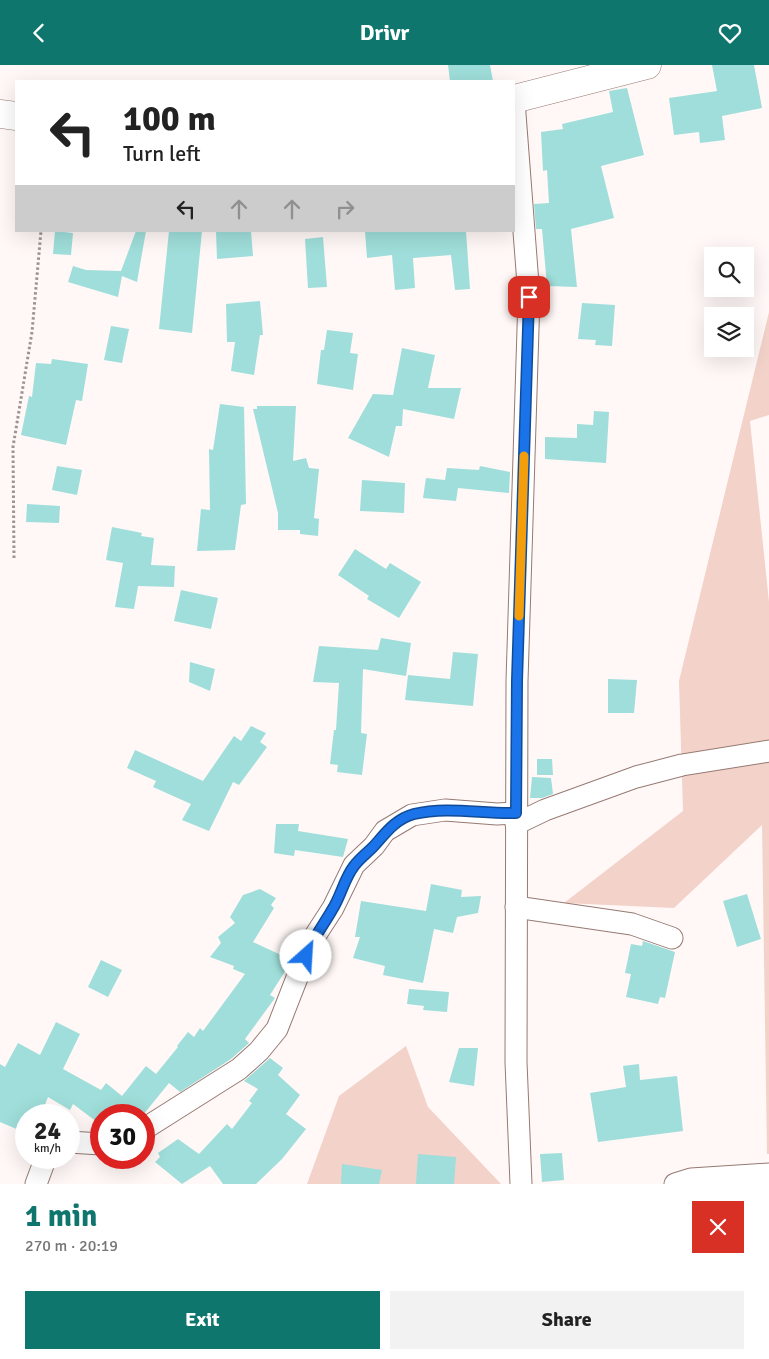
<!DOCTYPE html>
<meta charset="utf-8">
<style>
body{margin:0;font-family:Signika,sans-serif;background:#f2f2f2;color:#222;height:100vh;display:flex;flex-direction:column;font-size:19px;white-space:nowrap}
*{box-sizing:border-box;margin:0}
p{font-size:16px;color:#767676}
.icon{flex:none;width:28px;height:28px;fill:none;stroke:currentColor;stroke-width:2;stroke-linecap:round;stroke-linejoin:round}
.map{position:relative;height:1119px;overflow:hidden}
.drawer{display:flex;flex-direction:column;background:#fff;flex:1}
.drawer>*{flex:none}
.banner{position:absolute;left:15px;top:15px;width:500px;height:152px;border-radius:0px;box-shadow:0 5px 20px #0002;background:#fff;color:#222;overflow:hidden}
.fabs{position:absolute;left:704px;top:182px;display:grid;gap:10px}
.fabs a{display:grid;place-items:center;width:50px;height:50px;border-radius:0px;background:#fff;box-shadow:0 5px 20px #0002;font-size:25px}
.speed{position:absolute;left:15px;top:1039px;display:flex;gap:10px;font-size:25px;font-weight:700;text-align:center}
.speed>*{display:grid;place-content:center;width:65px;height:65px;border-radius:50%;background:#fff;box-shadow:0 5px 20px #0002;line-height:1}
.speed small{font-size:12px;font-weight:400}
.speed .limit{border:8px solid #d22;background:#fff;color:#111}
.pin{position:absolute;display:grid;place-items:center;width:42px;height:42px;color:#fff;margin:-21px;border-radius:10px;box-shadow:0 2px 8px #0006}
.me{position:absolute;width:55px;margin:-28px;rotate:26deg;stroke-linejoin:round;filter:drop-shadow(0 0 4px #0008)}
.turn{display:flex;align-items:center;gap:18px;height:105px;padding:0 25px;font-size:22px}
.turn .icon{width:65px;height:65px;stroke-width:2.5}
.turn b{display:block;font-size:35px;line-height:42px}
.lanes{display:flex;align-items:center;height:48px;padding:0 25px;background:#0003;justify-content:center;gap:25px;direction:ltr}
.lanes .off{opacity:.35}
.round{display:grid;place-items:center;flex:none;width:52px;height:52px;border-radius:0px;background:#f2f2f2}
.headline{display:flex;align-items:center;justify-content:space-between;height:85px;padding:0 25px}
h1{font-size:30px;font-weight:800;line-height:38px;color:#0f766e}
.cta{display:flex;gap:10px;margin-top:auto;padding:10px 25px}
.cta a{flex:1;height:58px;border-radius:0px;background:#0f766e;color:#fff;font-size:20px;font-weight:800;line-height:58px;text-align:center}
.cta a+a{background:#f2f2f2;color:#222}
header{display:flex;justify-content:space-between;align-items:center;height:65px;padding:0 25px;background:#0f766e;color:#fff;font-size:22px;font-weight:800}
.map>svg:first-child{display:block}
</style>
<header><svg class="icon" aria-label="back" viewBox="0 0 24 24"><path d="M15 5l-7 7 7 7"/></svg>Drivr<svg class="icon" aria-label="heart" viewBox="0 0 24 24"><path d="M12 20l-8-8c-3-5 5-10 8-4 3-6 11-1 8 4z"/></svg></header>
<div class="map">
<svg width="769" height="1119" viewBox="0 0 769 1119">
<rect width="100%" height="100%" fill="#fff8f7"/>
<g fill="#f3d2c9">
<polygon points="769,247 769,350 750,356 769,537 769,1089 767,1089 762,760 674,843 564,838 683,746 679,616"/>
<polygon points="406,981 428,1042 501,1119 307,1119 339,1031"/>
</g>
<g fill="#9fdeda">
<polygon points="448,0 490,0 493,16 450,16"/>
<polygon points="712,0 754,0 762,43 722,51 725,75 700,78 699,67 674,70 669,33 717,26"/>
<polygon points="627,23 644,90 601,101 614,153 571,164 577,222 547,221 542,164 536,164 534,139 549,138 547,105 543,106 541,67 563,64 562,59 613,47 609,26"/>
<polygon points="55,166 73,168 71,190 53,189"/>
<polygon points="136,166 146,166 137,217 122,211 118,232 68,217 73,201 86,205 121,206"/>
<polygon points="169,166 202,166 192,268 159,264"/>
<polygon points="216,166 251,166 253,191 217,194"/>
<polygon points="365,166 466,166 470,224 455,225 451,190 413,193 415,223 395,225 392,190 367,193"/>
<polygon points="323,172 327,222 308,223 305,174"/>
<polygon points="260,236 263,270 260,270 254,310 231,306 235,277 227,277 226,239"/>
<polygon points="582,238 615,240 612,281 595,280 596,275 578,274"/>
<polygon points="111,261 129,264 122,298 104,295"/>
<polygon points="327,265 353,268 350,288 358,289 353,325 317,319 321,285 324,285"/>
<polygon points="402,283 435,290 428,323 461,323 454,354 403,344 402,361 396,361 389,392 348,373 373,329 393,330"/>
<polygon points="52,294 88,299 82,336 76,335 66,380 21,370 29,331 32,332 36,298 51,299"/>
<polygon points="220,339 244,342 246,439 241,440 235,485 197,486 201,444 210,445 209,384 213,385"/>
<polygon points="257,341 296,341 293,396 306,393 309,403 319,404 314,453 319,454 318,471 300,469 300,465 278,465 278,448 253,344 257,344"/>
<polygon points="594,346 609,347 606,398 545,394 545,372 577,373 577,359 593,360"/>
<polygon points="57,401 82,405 77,430 52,425"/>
<polygon points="480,401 510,407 509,428 458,423 456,436 423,433 426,413 445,415 447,403 479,405"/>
<polygon points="362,415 405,418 404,448 360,446"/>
<polygon points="27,439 60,441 59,458 26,457"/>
<polygon points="112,462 142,468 141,471 154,473 151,500 175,501 174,522 138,521 134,544 115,542 123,498 106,495"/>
<polygon points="355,484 386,504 390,498 421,517 399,553 367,534 369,531 338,510"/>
<polygon points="181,525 218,533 211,564 174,556"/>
<polygon points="381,573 411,578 406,611 363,604 361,668 367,669 362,710 337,707 338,700 330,699 334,665 336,665 339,618 313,617 319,581 378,585"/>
<polygon points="453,587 478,589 473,641 405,635 408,610 450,614"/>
<polygon points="190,597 215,604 210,626 189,617"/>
<polygon points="608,614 637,615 634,648 608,648"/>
<polygon points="251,661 266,668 260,677 267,682 239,720 233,717 209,766 182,755 191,739 153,722 156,716 127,703 135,685 203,716 234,671 241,676"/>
<polygon points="537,694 552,694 553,710 537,710"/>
<polygon points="532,712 551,713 553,729 542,733 530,733"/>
<polygon points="276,759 299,759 298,766 348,774 343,792 295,785 294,791 274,788"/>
<polygon points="431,819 462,825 461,832 481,831 478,848 457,852 453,868 434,864 423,918 383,910 385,901 353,893 360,872 355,872 361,836 426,846"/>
<polygon points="260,824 276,833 271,840 274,843 253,877 281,890 282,896 289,900 270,930 275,933 245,974 249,978 231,994 180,1027 169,1018 143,1050 101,1050 101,1060 73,1039 70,1045 48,1032 41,1050 26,1050 26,1068 0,1057 0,999 5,1002 18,978 40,990 56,957 80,969 63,1004 101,1025 106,1018 122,1031 146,1001 156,1009 178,982 177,981 188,967 194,972 200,963 203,966 245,909 233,904 234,901 210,892 221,878 218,872 235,858 230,852 243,830"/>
<polygon points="747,829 761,874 737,882 723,836"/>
<polygon points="643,876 675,887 665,933 660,932 658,939 626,932 631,909 625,908 631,879 642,881"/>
<polygon points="101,895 122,905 108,932 88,922"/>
<polygon points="409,924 449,927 447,947 423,945 424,941 407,939"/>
<polygon points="459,983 478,983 474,1021 449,1017"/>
<polygon points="270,993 283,1003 278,1010 300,1030 286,1049 306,1064 282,1094 256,1119 223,1119 210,1101 182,1119 155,1097 160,1092 158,1088 178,1074 199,1089 227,1059 232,1064 252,1038 249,1036 258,1024 244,1016"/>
<polygon points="639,999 640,1015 677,1011 683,1066 598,1077 590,1028 626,1022 623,1001"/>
<polygon points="562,1088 564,1115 542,1117 540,1089"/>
<polygon points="418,1089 456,1092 454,1119 416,1119"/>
<polygon points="342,1099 382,1105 379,1119 341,1119"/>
</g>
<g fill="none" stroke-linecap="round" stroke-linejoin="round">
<g stroke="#967a72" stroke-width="23">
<g id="minor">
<polyline points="514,36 529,232 517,616 516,997 521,1119"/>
<polyline points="516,759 545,745 636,712 682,700 769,686"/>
<polyline points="516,842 632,859 672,873"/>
<polyline points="144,1064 239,1004 259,986 277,964 311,877 333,843 354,800 374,781 385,766 412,750 445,745 497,749 516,748"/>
<polyline points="69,1077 101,1079"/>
<polyline points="36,1119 46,1092"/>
<polyline points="675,1119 691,1114 769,1109"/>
</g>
</g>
<g stroke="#967a72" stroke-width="29">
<g id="highway">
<polyline points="514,34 647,0"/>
<polyline points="0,49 16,51"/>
</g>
</g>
<polyline stroke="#9c9492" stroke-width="3" stroke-dasharray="2.5 2.5" stroke-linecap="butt" points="14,493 13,382 32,267 41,166"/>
<use href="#minor" stroke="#fff" stroke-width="21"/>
<use href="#highway" stroke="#fff" stroke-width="28"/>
</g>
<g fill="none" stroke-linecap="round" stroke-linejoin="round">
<g stroke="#114b97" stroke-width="12">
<path id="route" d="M306 891C312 874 323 861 332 845 341 831 344 814 354 801 359 794 367 788 373 782 385 769 395 754 414 749 447 741 482 749 516 748L517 616 529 232"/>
</g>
<use href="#route" stroke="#1a73e8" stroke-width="9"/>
<polyline stroke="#f59e0b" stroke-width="9" points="519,551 524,391"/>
</g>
</svg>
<div class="fabs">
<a><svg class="icon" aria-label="search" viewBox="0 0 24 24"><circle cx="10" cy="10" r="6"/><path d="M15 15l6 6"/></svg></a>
<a><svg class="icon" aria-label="layers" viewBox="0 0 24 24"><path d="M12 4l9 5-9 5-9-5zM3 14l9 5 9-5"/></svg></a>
</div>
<div class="speed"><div>24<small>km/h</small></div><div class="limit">30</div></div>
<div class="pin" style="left:529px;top:232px;background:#d93025"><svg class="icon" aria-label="arrive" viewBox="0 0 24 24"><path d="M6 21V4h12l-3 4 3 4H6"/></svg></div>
<svg class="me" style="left:306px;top:891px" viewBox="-20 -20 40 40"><circle r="19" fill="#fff"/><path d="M0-13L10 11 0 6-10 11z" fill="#1a73e8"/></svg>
<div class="banner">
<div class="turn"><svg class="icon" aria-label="left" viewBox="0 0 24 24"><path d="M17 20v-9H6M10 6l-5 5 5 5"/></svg><div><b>100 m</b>Turn left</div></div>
<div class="lanes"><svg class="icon" aria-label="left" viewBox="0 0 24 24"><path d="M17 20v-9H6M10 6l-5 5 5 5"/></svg><svg class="icon off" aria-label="ahead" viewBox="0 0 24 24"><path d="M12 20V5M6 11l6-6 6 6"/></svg><svg class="icon off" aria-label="ahead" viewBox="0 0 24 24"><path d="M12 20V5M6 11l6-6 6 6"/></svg><svg class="icon off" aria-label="right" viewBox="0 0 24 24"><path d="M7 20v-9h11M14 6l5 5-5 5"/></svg></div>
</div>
</div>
<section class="drawer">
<div class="headline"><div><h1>1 min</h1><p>270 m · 20:19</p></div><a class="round" style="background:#d93025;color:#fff"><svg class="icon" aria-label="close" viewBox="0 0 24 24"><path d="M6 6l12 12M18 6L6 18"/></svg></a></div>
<div class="cta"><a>Exit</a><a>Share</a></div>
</section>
